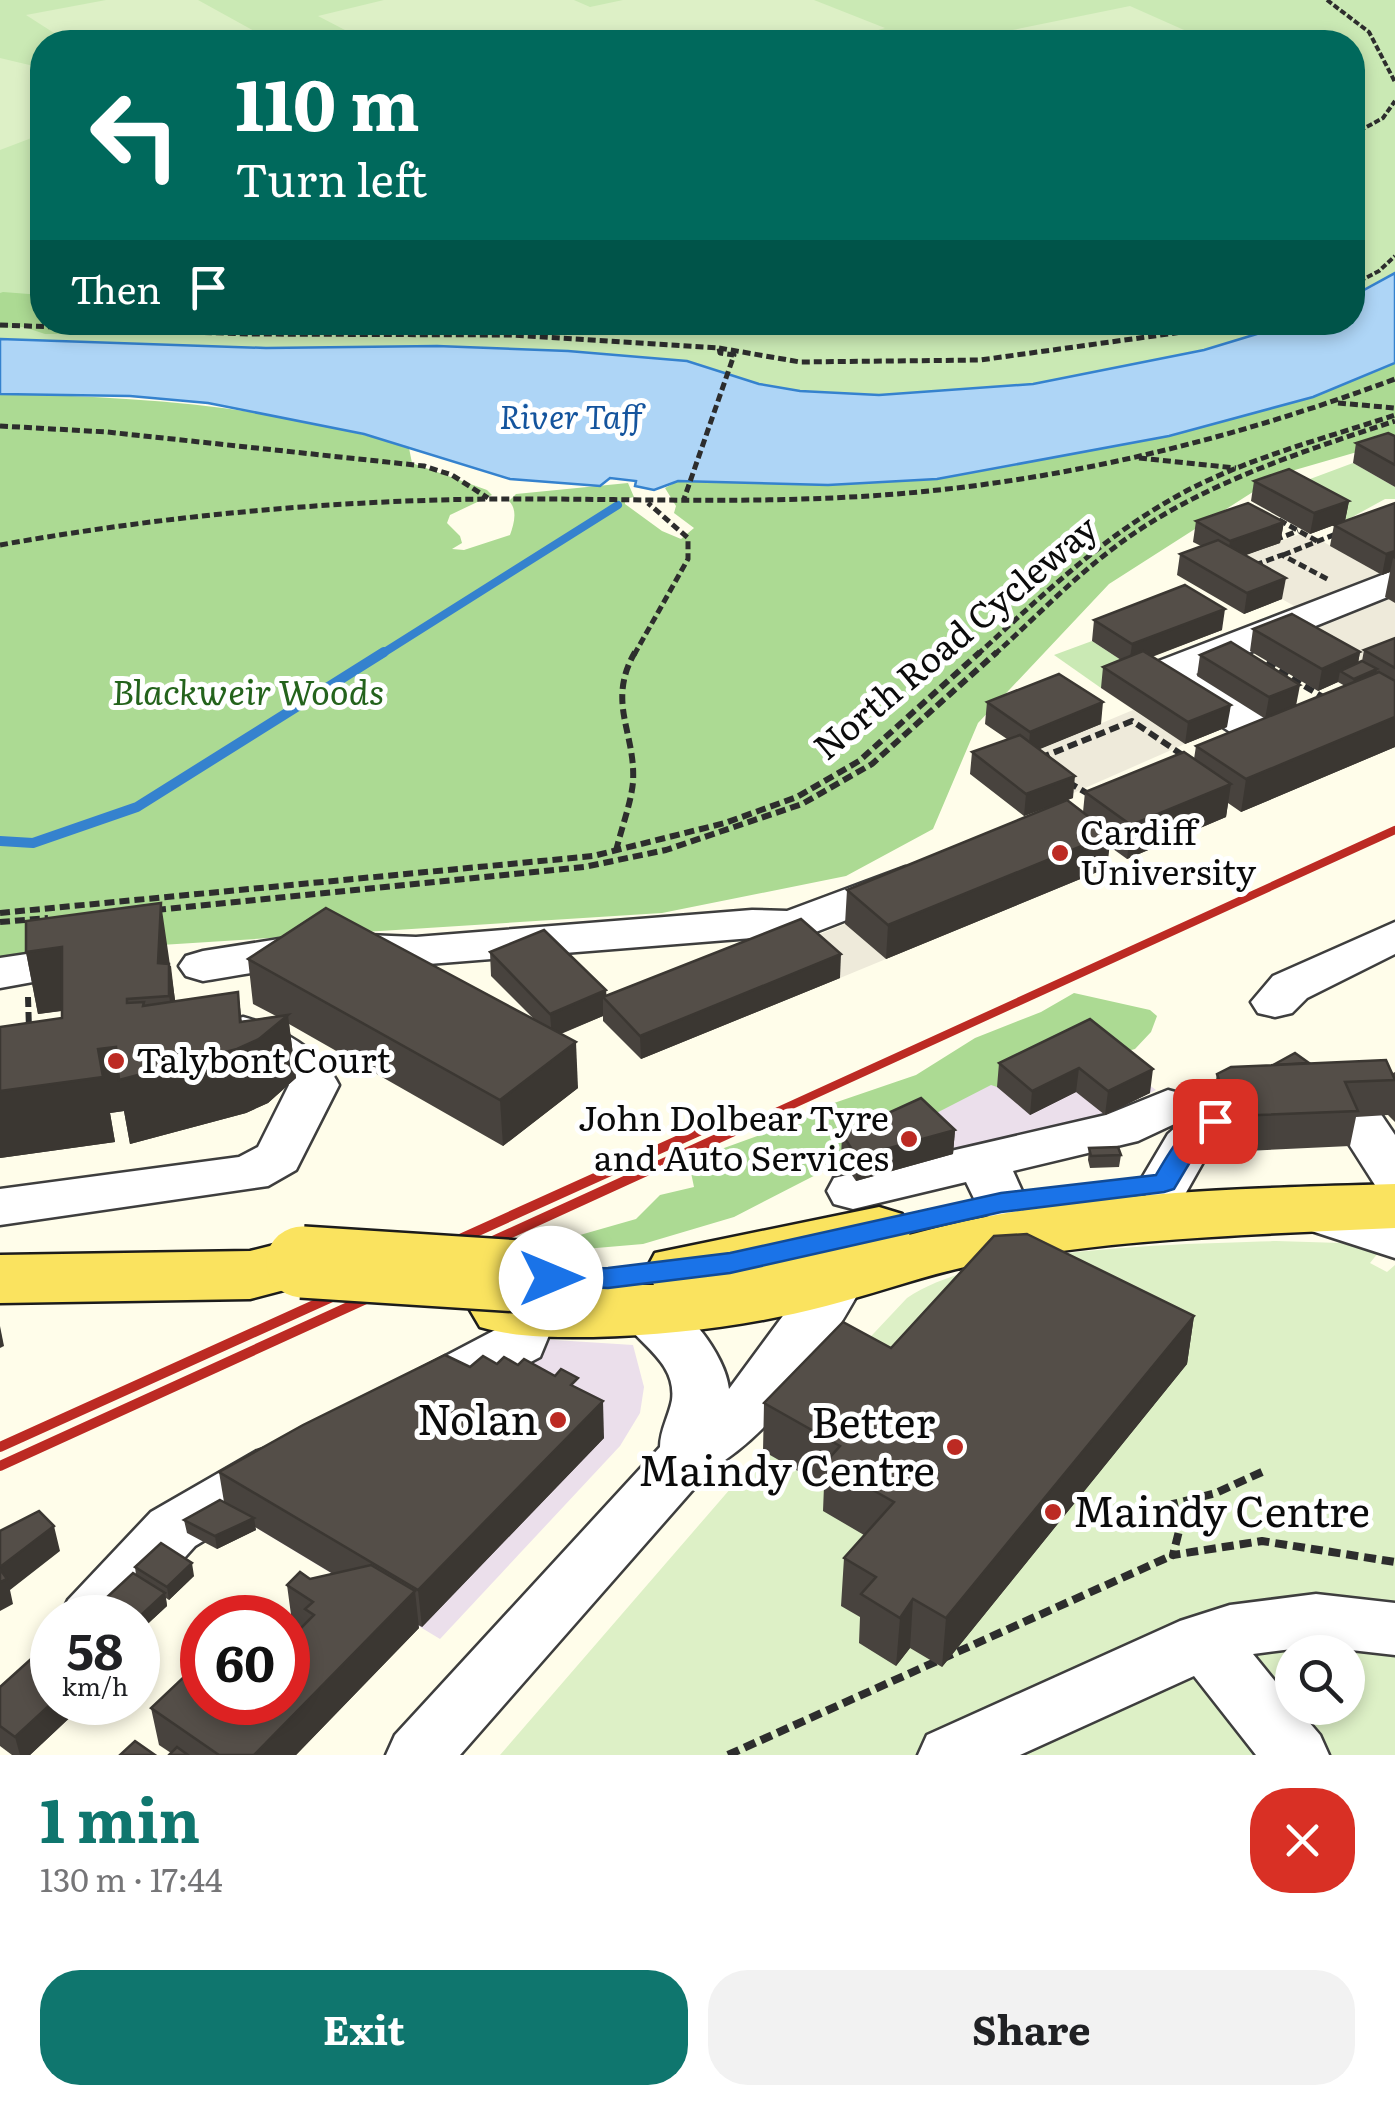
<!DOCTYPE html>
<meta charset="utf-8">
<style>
body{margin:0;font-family:Literata,serif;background:#f2f2f2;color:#202124;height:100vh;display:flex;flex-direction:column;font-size:38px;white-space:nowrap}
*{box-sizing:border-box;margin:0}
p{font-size:32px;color:#757577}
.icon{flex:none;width:55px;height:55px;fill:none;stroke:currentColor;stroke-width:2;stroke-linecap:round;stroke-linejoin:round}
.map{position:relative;height:1755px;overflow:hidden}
.drawer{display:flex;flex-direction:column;background:#fff;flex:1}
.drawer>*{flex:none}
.hud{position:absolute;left:30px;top:30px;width:1335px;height:305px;border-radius:40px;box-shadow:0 5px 15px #0003;background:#00695c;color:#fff;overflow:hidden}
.fabs{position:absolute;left:1275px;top:1635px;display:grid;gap:20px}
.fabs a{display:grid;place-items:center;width:90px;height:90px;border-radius:50%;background:#fff;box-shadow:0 5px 15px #0003;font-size:50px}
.speed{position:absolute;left:30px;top:1595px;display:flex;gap:20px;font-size:50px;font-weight:700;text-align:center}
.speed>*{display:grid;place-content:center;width:130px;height:130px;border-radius:50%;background:#fff;box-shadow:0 5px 15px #0003;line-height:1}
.speed small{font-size:25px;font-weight:400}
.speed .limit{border:15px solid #d22;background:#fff;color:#111}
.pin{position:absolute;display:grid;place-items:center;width:85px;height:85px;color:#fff;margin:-42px;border-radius:20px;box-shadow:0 5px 15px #0006}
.me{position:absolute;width:110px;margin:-55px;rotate:90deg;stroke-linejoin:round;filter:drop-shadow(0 0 8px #0008)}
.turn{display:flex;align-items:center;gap:35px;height:210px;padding:0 40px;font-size:45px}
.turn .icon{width:130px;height:130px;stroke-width:2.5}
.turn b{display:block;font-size:70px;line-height:85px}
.then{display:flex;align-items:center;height:95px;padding:0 40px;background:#0003;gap:20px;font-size:38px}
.round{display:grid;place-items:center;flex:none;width:105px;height:105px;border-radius:40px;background:#f2f2f2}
.head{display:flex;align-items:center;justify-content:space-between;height:170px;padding:0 40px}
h1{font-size:60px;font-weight:700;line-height:75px;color:#0f766e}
.action{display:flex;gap:20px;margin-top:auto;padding:20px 40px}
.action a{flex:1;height:115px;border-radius:40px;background:#0f766e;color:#fff;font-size:40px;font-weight:700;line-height:115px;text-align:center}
.action a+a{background:#f2f2f2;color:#202124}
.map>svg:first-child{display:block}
</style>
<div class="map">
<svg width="1395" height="1755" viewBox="0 0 1395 1755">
<rect width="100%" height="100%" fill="#fffdea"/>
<g fill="#ebdfeb">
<polygon points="1082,1035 1156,1090 1105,1115 834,1184 831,1178 833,1154"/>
<polygon points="539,1339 633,1345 644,1387 640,1413 620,1446 440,1639 225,1509"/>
</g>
<g fill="#cae9b4">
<polygon points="0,0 1395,0 1395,273 1353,296 1352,42 42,42 42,322 1293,323 1204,350 1033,384 879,395 800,391 759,384 687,361 437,346 266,348 0,339"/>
<polygon points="1353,463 1395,487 1395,499 1385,499 1345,521 1286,488"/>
<polygon points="1092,641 1141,673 1101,688 1054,655"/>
</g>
<g fill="#acda93">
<polygon points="3,292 42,295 42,322 499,322 503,327 491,333 45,334 24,327 0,328 0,293"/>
<path d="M1395 363V441L1281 474 1109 584 978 723 933 829 846 876 662 913 66 951 0 964V394C143 397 272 405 409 448L412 463 487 490 492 495 450 515 447 523 460 536 462 543 452 549 464 550 510 535C514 524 518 510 509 501L516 494 628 483 634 497 625 499V504L662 531 681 539 694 528 674 513 676 506 665 488 678 481 828 485 937 479 1313 397Z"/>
<polygon points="1074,993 1150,1010 1157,1016 1151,1032 1135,1049 997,1087 991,1085 734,1217 643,1244 573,1250 568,1246 573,1237 636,1219 660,1195 694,1187 690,1168 702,1156 760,1135 796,1116 916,1075 975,1038 1041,1012"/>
</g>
<g fill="#ddf0c6" fill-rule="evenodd">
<polygon points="106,0 198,0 274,42 68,42 26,15"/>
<polygon points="384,0 574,0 590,7 623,0 814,0 885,28 838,42 628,42 617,38 595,42 368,42 318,16"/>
<polygon points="1130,6 1211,42 1026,42 1003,32"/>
<polygon points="0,58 42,68 42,134 0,150"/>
<path d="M1276 1241 1341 1243 1378 1253 1370 1263 1387 1272 1395 1265V1755H500L763 1451 907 1298C982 1246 1183 1244 1276 1241ZM1292 1652H1348V1708H1292Z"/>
</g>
<g fill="#eeeada">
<polygon points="1306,532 1382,575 1296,607 1219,563"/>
<polygon points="1385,597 1395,603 1395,658 1356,674 1289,635"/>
<polygon points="1133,710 1185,744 1069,795 1028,754"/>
<polygon points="845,924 886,959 840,978 800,942"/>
</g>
<polygon fill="#aed5f6" stroke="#3582ce" stroke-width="2.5" points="1395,273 1395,363 1313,397 1169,436 937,479 828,485 678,481 654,490 635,486 636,481 610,478 600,486 510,479 364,434 208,403 130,396 0,394 0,339 266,348 437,346 568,351 687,361 759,384 800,391 879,395 1033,384 1204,350 1293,323 1352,322 1353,296"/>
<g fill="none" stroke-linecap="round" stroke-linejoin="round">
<polyline stroke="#3582ce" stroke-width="8" points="380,655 618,505"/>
<polyline stroke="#3582ce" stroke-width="10" points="0,841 33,843 137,807 384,652"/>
<g stroke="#3e3e3e" stroke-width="5">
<g id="minor">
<polygon points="1395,570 1395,594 1196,674 1277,725 1283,734 1277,743 1262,746 1247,743 1151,680 1145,672 1151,664"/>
<path d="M905 867 921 871 928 881 921 891 808 935 792 939 752 938 416 965C337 957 280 968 203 981L186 976 179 966 186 956 203 951 317 933 416 937 752 910 787 911Z"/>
<polygon points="1395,922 1395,954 1307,998 1292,1013 1275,1017 1258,1013 1251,1002 1273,976"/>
<polygon points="87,945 104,949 111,959 104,969 0,988 0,958"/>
<path d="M243 1017C280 1027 322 1051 339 1085L296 1170 268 1186 0 1225V1189L239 1157 258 1147 289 1085 226 1044 219 1033 226 1022Z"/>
<path d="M1168 1090 1186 1095 1193 1107 1187 1118C1202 1105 1214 1104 1233 1109L1240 1121 1206 1157 1184 1196 1165 1201 1146 1196 1139 1183 1168 1134 1185 1119 1138 1141 1013 1171 1027 1202 1020 1215 1001 1220 982 1215 966 1182 853 1209 834 1204 827 1191 834 1178 1106 1115Z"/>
<polygon points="1356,1099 1374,1104 1395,1135 1395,1189 1375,1185 1331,1116 1338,1104"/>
<polygon points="1312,1193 1395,1218 1395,1258 1293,1225 1285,1212 1293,1199"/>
<path d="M840 1258 859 1264 867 1278C828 1347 781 1428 711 1469L460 1755H386L395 1735 660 1447C660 1430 669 1416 672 1400 677 1360 635 1343 618 1313L626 1299C634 1296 642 1293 650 1294 684 1299 726 1356 729 1389L821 1264Z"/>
<polygon points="531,1291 551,1297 559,1311 540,1357 457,1401 437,1408 417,1401 408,1386 417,1371 497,1329 511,1297"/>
<polygon points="278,1444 299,1451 308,1467 299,1483 195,1546 130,1618 59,1618 68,1600 151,1512 257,1451"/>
<polygon points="1316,1594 1395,1603 1395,1655 1316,1646 1253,1654 1292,1702 1292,1708 1297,1708 1320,1735 1329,1755 1256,1755 1194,1676 1020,1755 918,1755 927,1735 1180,1621 1230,1605"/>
</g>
</g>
<g stroke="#1c1c1c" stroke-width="5">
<g id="major">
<path d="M1395 1184V1228C1256 1234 1116 1238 979 1264 927 1274 877 1293 826 1306 749 1326 671 1335 593 1337 555 1337 516 1338 480 1327L470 1310 480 1293 504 1285H654L646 1270 655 1253 879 1207 902 1214 912 1230 909 1235C1066 1191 1233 1189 1395 1184Z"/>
<polygon points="302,1238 326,1245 335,1262 326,1279 250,1299 0,1303 0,1255 250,1251"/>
</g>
</g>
<g stroke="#2d2d2d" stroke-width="4" stroke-dasharray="6 2.5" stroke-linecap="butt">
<polyline points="1327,0 1369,32 1395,82"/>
<polyline points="1352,135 1383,118 1395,101"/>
<polyline points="1352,285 1379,271 1395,256"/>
</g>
<g stroke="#2d2d2d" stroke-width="5" stroke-dasharray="8 4" stroke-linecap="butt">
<polyline points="1352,285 1356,283"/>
<polyline points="0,325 248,334 512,335 719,348 720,353 734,355 684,499"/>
<polyline points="719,348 800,362 980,360 1255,322"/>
<polyline points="1338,403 1395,408"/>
<polyline points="0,426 107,432 424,466 452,475 488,498"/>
<polyline points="1139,458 1236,468"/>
<polyline points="1279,520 1317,541"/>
<polyline points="1275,536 1280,538 1298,531"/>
<path d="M0 545C162 516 324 501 488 499 624 498 760 505 896 494 1068 480 1234 439 1395 379"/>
<polyline points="1283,555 1336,534"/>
<polyline points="1255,565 1282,555 1329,580"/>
<polyline points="634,655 688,559 688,538 648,503"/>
<path d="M977 655C1035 602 1093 546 1160 506 1231 462 1317 441 1395 415"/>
<path d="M994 655C1034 619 1072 579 1115 547 1197 485 1298 453 1395 421"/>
</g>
<g stroke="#2d2d2d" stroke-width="6" stroke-dasharray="10 5" stroke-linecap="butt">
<polyline points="1266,663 1328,700"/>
<polyline points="1040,758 1132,721 1184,756"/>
<polyline points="1068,782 1090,795"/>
<path d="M616 851C621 829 631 804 633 782 636 732 606 703 635 652"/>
<polyline points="156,910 584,867 666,850 802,804 872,764 997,652"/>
<polyline points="0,913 593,856 725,823 797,797 859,761 980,652"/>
<polyline points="0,922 48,918"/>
<polyline points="28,997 29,1029"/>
</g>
<g stroke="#2d2d2d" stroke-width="8" stroke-dasharray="12 6" stroke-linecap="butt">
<polyline points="1262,1472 1216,1493 1173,1504 1181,1523 1173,1555 1262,1541 1395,1562"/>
<polyline points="728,1755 1173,1555"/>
</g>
<use href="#minor" fill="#fff" fill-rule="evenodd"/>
<use href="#major" fill="#fae35f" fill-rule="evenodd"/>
<g stroke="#bc2a23" stroke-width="8">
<polyline points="693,1134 702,1130"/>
<polyline points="728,1134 1395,830"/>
</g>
<g stroke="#bc2a23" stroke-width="10">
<polyline points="0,1447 699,1131"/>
<polyline points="0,1466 734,1131"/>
</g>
<g stroke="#1c1c1c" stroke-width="76" stroke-linecap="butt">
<polyline id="major-bridge" points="302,1262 551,1278"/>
</g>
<use href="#major-bridge" stroke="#fae35f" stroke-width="71"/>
</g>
<g fill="#48433e">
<polygon points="1395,436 1395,487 1353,463 1356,443"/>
<polygon points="1254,481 1349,501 1345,521 1310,534 1251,501"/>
<polygon points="1395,503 1395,603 1385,597 1390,572 1382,575 1330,546 1334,525"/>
<polygon points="1196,521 1284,522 1280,543 1245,555 1282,599 1244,614 1177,575 1180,554 1201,546 1193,542"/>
<polygon points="1094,620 1222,630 1152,657 1227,727 1185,744 1101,688 1103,667 1121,660 1092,641"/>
<polygon points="1253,629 1360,652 1358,663 1362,661 1364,650 1395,638 1395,747 1241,812 1228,803 1226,817 1127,859 1109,846 1107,868 886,959 845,924 847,890 1059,803 1024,816 970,774 972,752 1007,739 985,724 987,702 1101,724 1039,749 1073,798 1067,800 1083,812 1085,792 1194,759 1196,746 1264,718 1197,676 1200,655 1296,705 1345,686 1338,682 1318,691 1250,651"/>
<polygon points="26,952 171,966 175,1001 242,1021 276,1016 253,1004 248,959 534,1019 491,976 490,952 606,990 606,995 840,978 641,1059 603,1021 603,1016 561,1034 578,1088 503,1146 289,1024 296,1078 268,1103 246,1113 130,1144 124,1111 110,1113 115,1142 0,1158 0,1027 62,1018 62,1011 38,1014"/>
<polygon points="1090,1019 1150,1093 1105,1115 1076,1092 1030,1115 997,1087 999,1063"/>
<polygon points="1309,1063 1393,1073 1395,1072 1395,1122 1388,1115 1356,1117 1350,1146 1226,1152 1211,1109 1217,1074"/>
<polygon points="955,1130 953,1154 856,1181 841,1159 842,1134"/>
<polygon points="1089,1148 1121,1155 1119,1167 1090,1168 1088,1160"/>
<polygon points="1194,1316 1187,1364 942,1667 910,1648 896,1666 859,1643 860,1617 841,1606 844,1558 864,1535 823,1511 824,1486 763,1451 764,1403 891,1348"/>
<polygon points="497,1364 518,1365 578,1388 604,1438 422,1627 418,1625 419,1628 296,1755 169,1755 171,1753 159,1745 151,1708 193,1676 190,1657 202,1645 202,1702 288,1702 301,1628 292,1622 287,1585 333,1574 255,1527 256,1530 217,1549 187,1533 184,1520 224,1502 219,1472 470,1367"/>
<polygon points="135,1567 194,1576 169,1600 166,1598 167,1606 140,1631 138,1629 138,1618 120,1618 109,1610 106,1598 136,1575"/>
<polygon points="0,1687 79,1709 30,1755 12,1755 0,1746"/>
</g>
<g fill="#3b3732">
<polygon points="1349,501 1345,521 1310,534 1314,513"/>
<polygon points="1284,522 1280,543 1227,562 1230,541"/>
<polygon points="1395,551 1395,559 1393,558 1390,572 1382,575 1386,554"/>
<polygon points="1286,578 1282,599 1244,614 1247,593"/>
<polygon points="1225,609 1222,630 1129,665 1132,644"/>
<polygon points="1360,652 1356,674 1340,671 1338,682 1318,691 1322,669"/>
<polygon points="1377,669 1375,680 1352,690 1354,679"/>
<polygon points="1300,685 1296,706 1265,719 1269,697"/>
<polygon points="1103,702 1101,724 1028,754 1030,732"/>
<polygon points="1231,705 1227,727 1185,744 1188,722"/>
<polygon points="1395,717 1395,747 1241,812 1246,779"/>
<polygon points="1075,776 1073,798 1024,816 1026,794"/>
<polygon points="1231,784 1226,817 1127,859 1131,825"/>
<polygon points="1111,834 1107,868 886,959 888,925"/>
<polygon points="161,903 179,1027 179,1059 169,995 158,963"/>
<polygon points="62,947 74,1009 38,1014 26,952"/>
<polygon points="841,954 840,978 641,1059 640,1036"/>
<polygon points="606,990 607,1001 603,997 603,1016 552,1037 550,1014"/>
<polygon points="238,992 245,1045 288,1015 296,1078 268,1103 246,1113 130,1144 124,1111 110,1113 115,1142 0,1158 0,1091 98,1049"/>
<polygon points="576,1042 578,1088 503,1146 500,1100"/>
<polygon points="1079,1068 1076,1092 1030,1115 1032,1091"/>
<polygon points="1153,1069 1150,1093 1105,1115 1108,1091"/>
<polygon points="955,1130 953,1154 856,1181 857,1157"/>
<polygon points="1194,1316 1187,1364 942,1667 946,1618"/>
<polygon points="0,1326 4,1346 0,1348"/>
<polygon points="603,1401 604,1438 422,1627 418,1590"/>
<polygon points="254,1518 256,1530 217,1549 215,1536"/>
<polygon points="54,1526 60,1551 10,1590 13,1604 0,1611 0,1567"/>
<polygon points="192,1563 194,1576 169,1600 167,1587"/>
<polygon points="415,1591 419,1628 296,1755 254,1755"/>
<polygon points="165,1593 167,1606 140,1631 138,1618"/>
<polygon points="913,1599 910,1648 896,1666 900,1618"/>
<polygon points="53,1702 77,1702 79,1709 30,1755 20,1755 15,1737"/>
</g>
<g fill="#544e48" stroke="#3b3732" stroke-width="2.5">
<polygon points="1388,433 1395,436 1395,465 1356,443"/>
<polygon points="1289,469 1349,501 1314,513 1254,481"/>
<polygon points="1248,503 1284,522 1230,541 1196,521"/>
<polygon points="1395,503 1395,551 1386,554 1334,525"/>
<polygon points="1218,540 1286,578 1247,593 1180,554"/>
<polygon points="1185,585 1225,609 1132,644 1094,620"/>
<polygon points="1292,614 1360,652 1322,669 1253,629"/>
<polygon points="1395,638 1395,668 1364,650"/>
<polygon points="1231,642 1300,685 1269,697 1200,655"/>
<polygon points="1143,651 1231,705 1188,722 1103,667"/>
<polygon points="1362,661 1377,669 1354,679 1340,671"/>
<polygon points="1379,672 1395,681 1395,717 1246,779 1196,746"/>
<polygon points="1059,674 1103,702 1030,732 987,702"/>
<polygon points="1020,735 1075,776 1026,794 972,752"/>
<polygon points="1184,752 1231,784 1131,825 1085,792"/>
<polygon points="1067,800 1111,834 888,925 847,890"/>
<polygon points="161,903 158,963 169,964 169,996 127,999 127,1003 144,1002 143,1006 238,992 240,1022 288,1015 259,1039 237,1049 119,1080 116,1047 98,1049 103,1077 0,1091 0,1027 62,1018 62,947 26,952 26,921"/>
<polygon points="326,908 576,1042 500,1100 248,959"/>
<polygon points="801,919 841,954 640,1036 603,997"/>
<polygon points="544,930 606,990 550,1014 490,952"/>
<polygon points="1090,1019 1153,1069 1108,1091 1079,1068 1032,1091 999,1063"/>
<polygon points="1295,1053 1309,1063 1273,1065"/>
<polygon points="1386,1060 1395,1080 1345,1082 1358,1111 1232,1116 1217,1074 1231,1067"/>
<polygon points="921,1098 955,1130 857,1157 842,1134"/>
<polygon points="1118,1147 1121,1155 1091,1156 1089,1148"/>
<polygon points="1027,1234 1194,1316 946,1618 913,1599 900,1618 861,1594 876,1577 844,1558 894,1502 825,1463 840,1446 764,1403 843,1322 891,1348 994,1236"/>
<polygon points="445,1355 470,1367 483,1356 497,1364 504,1357 518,1365 524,1359 555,1376 561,1369 578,1378 571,1385 603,1401 418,1590 219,1472 303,1425"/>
<polygon points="220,1500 254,1518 215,1536 184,1520"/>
<polygon points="39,1511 54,1526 0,1567 0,1531"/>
<polygon points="161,1543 192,1563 167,1587 135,1567"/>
<polygon points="371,1565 415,1591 254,1755 219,1755 151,1708 188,1673 202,1683 202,1702 288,1702 288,1641 314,1615 305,1609 313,1602 287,1585 300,1572 310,1579"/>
<polygon points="0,1569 7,1579 0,1582"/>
<polygon points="133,1573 165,1593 138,1618 106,1598"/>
<polygon points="237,1612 246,1618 231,1618"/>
<polygon points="52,1640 53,1702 15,1737 0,1726 0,1687"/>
<polygon points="202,1645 202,1666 190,1657"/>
<polygon points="135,1741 155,1755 120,1755"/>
<polygon points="177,1747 188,1755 169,1755"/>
</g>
<path fill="#1a73e8" stroke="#114b97" stroke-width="2.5" d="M1215 1112 1224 1115 1228 1121 1196 1152 1174 1189 1164 1192 1001 1212 730 1273 608 1288 541 1285 537 1278 541 1270 608 1268 730 1253 1001 1193 1156 1175C1170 1151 1187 1120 1215 1112Z"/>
<g fill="#bc2a23" stroke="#fff" stroke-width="4">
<circle cx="1060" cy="853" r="10"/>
<circle cx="116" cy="1061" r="10"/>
<circle cx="909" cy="1139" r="10"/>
<circle cx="558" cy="1420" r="10"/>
<circle cx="955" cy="1447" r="10"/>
<circle cx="1053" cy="1512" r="10"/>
</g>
<g text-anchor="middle" stroke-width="10" stroke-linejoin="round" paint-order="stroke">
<g font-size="32" font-style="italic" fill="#14549d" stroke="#fff">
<text x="571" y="429">River Taff</text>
</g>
<g font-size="35" fill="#0b0b0b" stroke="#fff">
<text transform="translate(956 638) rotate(-40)" y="12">North Road Cycleway</text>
</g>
<g font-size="35" font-style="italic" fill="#24631c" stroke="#fff">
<text x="248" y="705">Blackweir Woods</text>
</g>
<g font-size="35" fill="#0b0b0b" stroke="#fff" text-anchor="start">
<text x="1080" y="845">Cardiff<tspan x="1080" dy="40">University</tspan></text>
<text x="136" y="1073">Talybont Court</text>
<text x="889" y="1131" text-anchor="end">John Dolbear Tyre<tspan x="889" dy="40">and Auto Services</tspan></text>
</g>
<g font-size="42" fill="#0b0b0b" stroke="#fff" text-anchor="end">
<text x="538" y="1435">Nolan</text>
<text x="935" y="1438">Better<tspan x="935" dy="48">Maindy Centre</tspan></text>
<text x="1073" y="1527" text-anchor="start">Maindy Centre</text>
</g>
</g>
</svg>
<div class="fabs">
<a><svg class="icon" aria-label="search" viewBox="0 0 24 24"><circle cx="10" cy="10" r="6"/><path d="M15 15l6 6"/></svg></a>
</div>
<div class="speed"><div>58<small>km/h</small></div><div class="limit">60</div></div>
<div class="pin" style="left:1215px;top:1121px;background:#d93025"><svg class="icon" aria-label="arrive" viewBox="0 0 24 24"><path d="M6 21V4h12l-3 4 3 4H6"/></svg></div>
<svg class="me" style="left:551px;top:1278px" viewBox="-20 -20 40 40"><circle r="19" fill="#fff"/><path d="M0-13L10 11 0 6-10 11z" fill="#1a73e8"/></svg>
<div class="hud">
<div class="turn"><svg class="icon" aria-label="left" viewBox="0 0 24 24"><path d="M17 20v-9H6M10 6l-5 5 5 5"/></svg><div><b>110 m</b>Turn left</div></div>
<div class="then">Then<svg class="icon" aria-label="arrive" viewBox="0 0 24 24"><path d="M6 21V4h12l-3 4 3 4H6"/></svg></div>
</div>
</div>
<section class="drawer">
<div class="head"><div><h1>1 min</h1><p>130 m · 17:44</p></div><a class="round" style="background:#d93025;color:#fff"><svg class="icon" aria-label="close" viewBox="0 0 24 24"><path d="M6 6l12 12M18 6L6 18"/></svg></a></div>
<div class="action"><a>Exit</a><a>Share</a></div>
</section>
